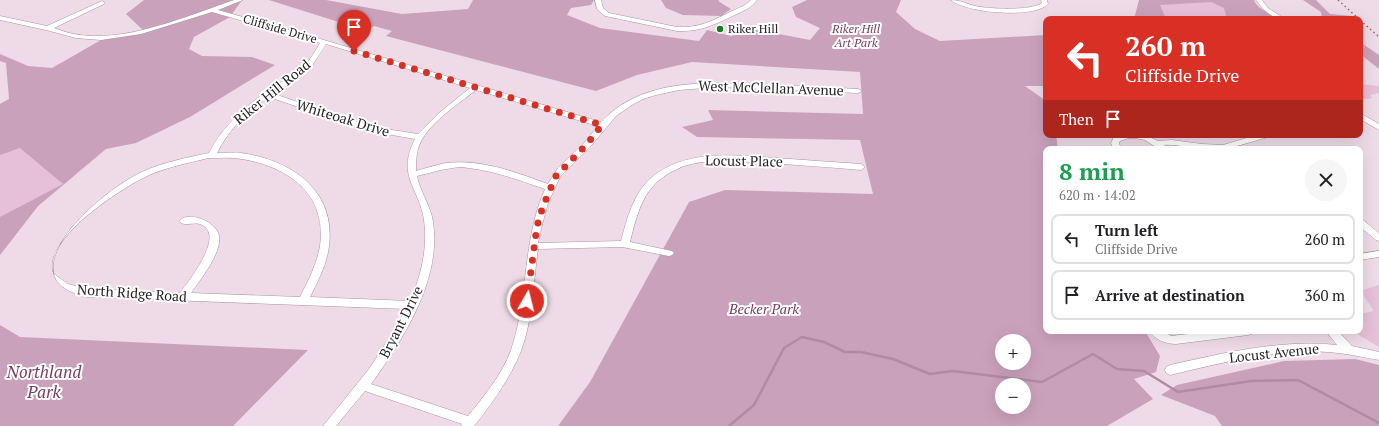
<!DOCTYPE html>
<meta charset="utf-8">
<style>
body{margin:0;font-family:"PT Serif",serif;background:#f6f6f6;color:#202124;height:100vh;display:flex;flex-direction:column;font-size:15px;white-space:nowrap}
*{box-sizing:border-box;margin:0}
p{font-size:13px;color:#757577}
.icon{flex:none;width:22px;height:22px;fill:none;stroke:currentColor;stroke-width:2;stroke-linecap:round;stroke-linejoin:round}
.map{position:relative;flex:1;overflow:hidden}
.drawer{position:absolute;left:1043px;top:146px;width:320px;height:188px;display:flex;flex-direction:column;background:#fff;border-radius:8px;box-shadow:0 4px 16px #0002}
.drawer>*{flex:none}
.hud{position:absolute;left:1043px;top:16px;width:320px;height:122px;border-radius:8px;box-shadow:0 4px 16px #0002;background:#d93025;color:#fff;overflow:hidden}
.fabs{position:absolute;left:995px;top:334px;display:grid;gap:8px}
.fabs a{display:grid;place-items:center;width:36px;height:36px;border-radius:50%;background:#fff;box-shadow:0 4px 16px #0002;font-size:20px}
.pin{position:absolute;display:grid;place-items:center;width:34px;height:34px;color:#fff;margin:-41px -17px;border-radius:50% 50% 50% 0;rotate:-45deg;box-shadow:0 0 4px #0007}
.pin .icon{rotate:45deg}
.me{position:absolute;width:44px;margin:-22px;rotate:8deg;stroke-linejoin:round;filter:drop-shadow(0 0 3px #0008)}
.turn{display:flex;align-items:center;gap:14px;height:84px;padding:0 16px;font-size:18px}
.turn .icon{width:52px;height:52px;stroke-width:2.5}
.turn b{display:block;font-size:28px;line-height:34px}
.then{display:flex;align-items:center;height:38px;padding:0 16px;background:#0003;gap:8px;font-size:15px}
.round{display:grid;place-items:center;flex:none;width:42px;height:42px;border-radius:21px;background:#f6f6f6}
.overview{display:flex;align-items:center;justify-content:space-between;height:68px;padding:0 16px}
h1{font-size:24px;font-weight:800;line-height:30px;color:#1e9e55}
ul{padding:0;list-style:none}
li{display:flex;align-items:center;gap:12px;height:50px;margin:0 8px 6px;padding:0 8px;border:2px solid #e0e0e0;border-radius:8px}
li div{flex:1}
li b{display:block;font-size:15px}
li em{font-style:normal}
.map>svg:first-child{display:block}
</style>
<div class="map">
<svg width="1379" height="426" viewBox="0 0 1379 426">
<rect width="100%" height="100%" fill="#eedbe7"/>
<g fill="#e6bfd8">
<polygon points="1153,0 1244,0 1254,19 1148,19"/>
<polygon points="1360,84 1379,86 1379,93 1370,95 1372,98 1367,99 1360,97"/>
<polygon points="9,99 73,177 38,206 0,255 0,104"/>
<polygon points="1379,285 1379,347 1352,331 1360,331 1360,314 1374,311 1364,296 1363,290"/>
</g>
<g fill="#caa1bb" fill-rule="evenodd">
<polygon points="144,0 242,0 230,17 194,37 189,49 202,56 252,57 275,65 190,117 136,143 106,149 38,206 0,255 0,217 63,184 20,148 0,155 0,104 9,99 6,63 0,61 0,54 28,66 52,68 101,40 145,32 126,14"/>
<path d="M269 0H326L402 14 468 9 473 0H594L591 5 571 8 567 15 600 28 699 41 707 30 731 36 753 29 810 40 820 28 796 17 792 7 807 0H901L896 12 915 29 940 41 1046 35V86H1025L1046 101V135H1056L1058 149H1046V331H1145L1160 356 1156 372 1134 379 1153 399 1107 426H558L590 382 689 202 725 190 873 194 860 140 697 137 682 127 713 120 708 110 863 114 860 72 692 62 637 75 596 91 386 36 392 31 374 26 367 31ZM1002 341H1024V363H1002ZM1002 385H1024V407H1002Z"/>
<polygon points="661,0 720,0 718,1 731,9 721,16 683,15 666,8"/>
<path d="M1139 0H1254C1257 9 1270 13 1277 19H1227L1224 8 1211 2 1160 5 1166 19H1134Z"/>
<polygon points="1303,0 1316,0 1330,14 1352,16 1356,19 1322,19 1321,12"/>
<polygon points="1360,42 1379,55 1379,69 1360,54"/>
<polygon points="0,325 20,337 308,350 233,426 0,426"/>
<polygon points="1355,359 1379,365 1379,426 1222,426 1215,416 1161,395 1177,385 1284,361"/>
</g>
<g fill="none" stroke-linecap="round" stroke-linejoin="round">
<polyline stroke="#b28aa4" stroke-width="2.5" points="729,426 754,405 784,348 802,337 824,342 845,352 861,352 893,359 930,374 953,371 1042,382 1093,354 1117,369 1144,371 1178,392 1251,381 1298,380 1379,423"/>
<g stroke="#a895a1" stroke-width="1">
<g id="minor">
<path d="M234 0H243L218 10 317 38 601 122C643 77 710 82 766 85 797 86 827 87 858 89L862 91 858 93 718 87 679 90 656 95 643 99 632 105 616 116 590 147 560 177 548 203 542 225 538 243 621 241C627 219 633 194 651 178 685 149 735 155 776 158 804 160 833 162 861 164L865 167 861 170C829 167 798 165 766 163 739 161 710 158 684 166 674 170 663 176 655 184 640 199 635 222 630 242L672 251 674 253 672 255 669 256 622 247 538 249C533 283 533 319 521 351 510 379 492 403 474 426H461L462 424 365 391 336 426H323L369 369 388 340 406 309 88 297C0 279 100 191 142 172 163 162 186 158 209 153 223 125 246 106 272 88 283 81 295 75 305 65 311 59 315 51 320 43L212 12 141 34 101 40 76 38 46 30 0 20V16L47 26 102 1 105 3 104 4 54 28C61 30 67 33 74 34 124 44 187 16 234 0ZM326 44 470 88 439 113 418 134 373 127 274 94 310 69ZM476 90 598 126 584 143 558 168 548 184C515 172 482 159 446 163 436 165 426 168 416 171 416 164 416 156 418 149 425 125 457 105 476 90ZM269 97 369 131 415 139C396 176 419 187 424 220 428 248 421 276 410 301L310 297C318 281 327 264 329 246 336 190 291 160 241 153 234 152 225 153 217 153 229 129 247 112 269 97ZM209 158C220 158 232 157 242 159 289 167 327 194 320 246 317 264 308 281 300 297L191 293C200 280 222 253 219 236 216 220 187 211 179 221 184 227 193 222 200 224 227 234 189 280 180 293L88 289 68 284 54 274C40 240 122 188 147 176 167 167 188 163 209 158ZM459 167C489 169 516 179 545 189 522 241 529 297 511 350 502 375 484 396 468 416L371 384C403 340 442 279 433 222 431 206 420 192 417 176L441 170Z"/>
<path d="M595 0H601L603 8 609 13 677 27C700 28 712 21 732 11 739 8 745 6 751 0H757C751 8 745 10 737 14 715 24 702 32 677 31L605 16 597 9Z"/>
<path d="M951 0C960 0 967 4 975 6 989 9 1031 11 1042 3L1041 0H1047L1048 4C1034 19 966 13 951 0Z"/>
<path d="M1256 0H1262L1268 8 1285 19C1272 19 1263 10 1256 0Z"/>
<polygon points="1360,113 1379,124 1379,130 1360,119"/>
<path d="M1119 135H1145L1158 141 1172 140 1202 144 1223 145 1257 135H1269L1268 137C1243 144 1225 152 1198 149 1187 148 1176 144 1164 145L1168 149H1159L1145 140 1135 138H1129L1120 141 1119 143 1121 149H1113L1111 143 1114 137Z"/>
<polygon points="1360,219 1363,220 1379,233 1379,241 1376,240 1360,227"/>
<polygon points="1379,251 1379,257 1360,260 1360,254"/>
<path d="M1150 331H1163L1171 336 1214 331H1253L1252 334 1248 335 1176 344C1167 344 1154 340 1150 331Z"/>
<path d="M1326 331H1338L1352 346 1379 352V360C1362 357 1345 353 1328 352 1274 349 1221 363 1170 375L1166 373 1165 370 1166 367 1170 365C1224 353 1281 339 1337 345Z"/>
</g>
</g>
<use href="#minor" fill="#fff" fill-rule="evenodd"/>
<g stroke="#7e7179" stroke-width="1.5" stroke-dasharray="1.5 3" stroke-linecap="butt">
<polyline points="1338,0 1359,19"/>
<polyline points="1360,20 1379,37"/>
</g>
</g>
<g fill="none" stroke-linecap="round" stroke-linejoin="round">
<polyline stroke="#d93025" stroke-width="7" stroke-dasharray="0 12.6" points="354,51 602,125 587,144 556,176 543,206 537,226 527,301"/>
</g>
<circle fill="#1c7726" stroke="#fff" stroke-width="1.5" cx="720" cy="29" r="4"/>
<g text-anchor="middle" stroke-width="4" stroke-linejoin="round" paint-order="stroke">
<g font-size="12" fill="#251e22" stroke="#fff">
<text transform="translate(280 29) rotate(16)" y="4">Cliffside Drive</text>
</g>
<g font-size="12" fill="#251e22" stroke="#fff" text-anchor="start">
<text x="728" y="33">Riker Hill</text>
</g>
<g font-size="12" font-style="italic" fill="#754064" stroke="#fff">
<text x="856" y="33">Riker Hill<tspan x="856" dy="14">Art Park</tspan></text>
</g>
<g font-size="14" fill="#251e22" stroke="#fff">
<text transform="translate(771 88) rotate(2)" y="5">West McClellan Avenue</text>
<text transform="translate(272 92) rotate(-39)" y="5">Riker Hill Road</text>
<text transform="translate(343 118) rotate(17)" y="5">Whiteoak Drive</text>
<text transform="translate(744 161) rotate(1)" y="5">Locust Place</text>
<text transform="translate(132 293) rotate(4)" y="5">North Ridge Road</text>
<text transform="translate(401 322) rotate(-63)" y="5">Bryant Drive</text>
<text transform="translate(1274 353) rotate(-6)" y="5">Locust Avenue</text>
</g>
<g font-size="14" font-style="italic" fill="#754064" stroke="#fff">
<text x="764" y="314">Becker Park</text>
</g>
<g font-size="17" font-style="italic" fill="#754064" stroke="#fff">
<text x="44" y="378">Northland<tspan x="44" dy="20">Park</tspan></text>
</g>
</g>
</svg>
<div class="fabs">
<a>+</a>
<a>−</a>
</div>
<div class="pin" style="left:354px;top:51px;background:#d93025"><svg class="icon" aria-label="arrive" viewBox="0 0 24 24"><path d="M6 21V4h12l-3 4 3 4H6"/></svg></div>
<svg class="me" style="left:527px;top:301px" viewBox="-20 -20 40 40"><circle r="17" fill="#d93025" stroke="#fff" stroke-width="3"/><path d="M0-11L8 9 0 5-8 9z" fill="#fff"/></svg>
<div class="hud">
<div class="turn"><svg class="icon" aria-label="left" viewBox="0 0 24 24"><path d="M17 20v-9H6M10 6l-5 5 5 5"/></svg><div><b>260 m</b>Cliffside Drive</div></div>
<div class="then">Then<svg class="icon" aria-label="arrive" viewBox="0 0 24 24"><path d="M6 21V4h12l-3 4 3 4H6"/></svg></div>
</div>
<section class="drawer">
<div class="overview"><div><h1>8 min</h1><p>620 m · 14:02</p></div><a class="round"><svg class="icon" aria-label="close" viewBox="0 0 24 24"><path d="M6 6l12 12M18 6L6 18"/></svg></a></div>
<ul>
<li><svg class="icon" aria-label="left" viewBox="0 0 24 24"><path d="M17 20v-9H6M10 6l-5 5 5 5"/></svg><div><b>Turn left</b><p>Cliffside Drive</p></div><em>260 m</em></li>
<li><svg class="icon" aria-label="arrive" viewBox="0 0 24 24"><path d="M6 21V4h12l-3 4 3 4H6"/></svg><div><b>Arrive at destination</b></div><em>360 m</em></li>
</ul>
</section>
</div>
